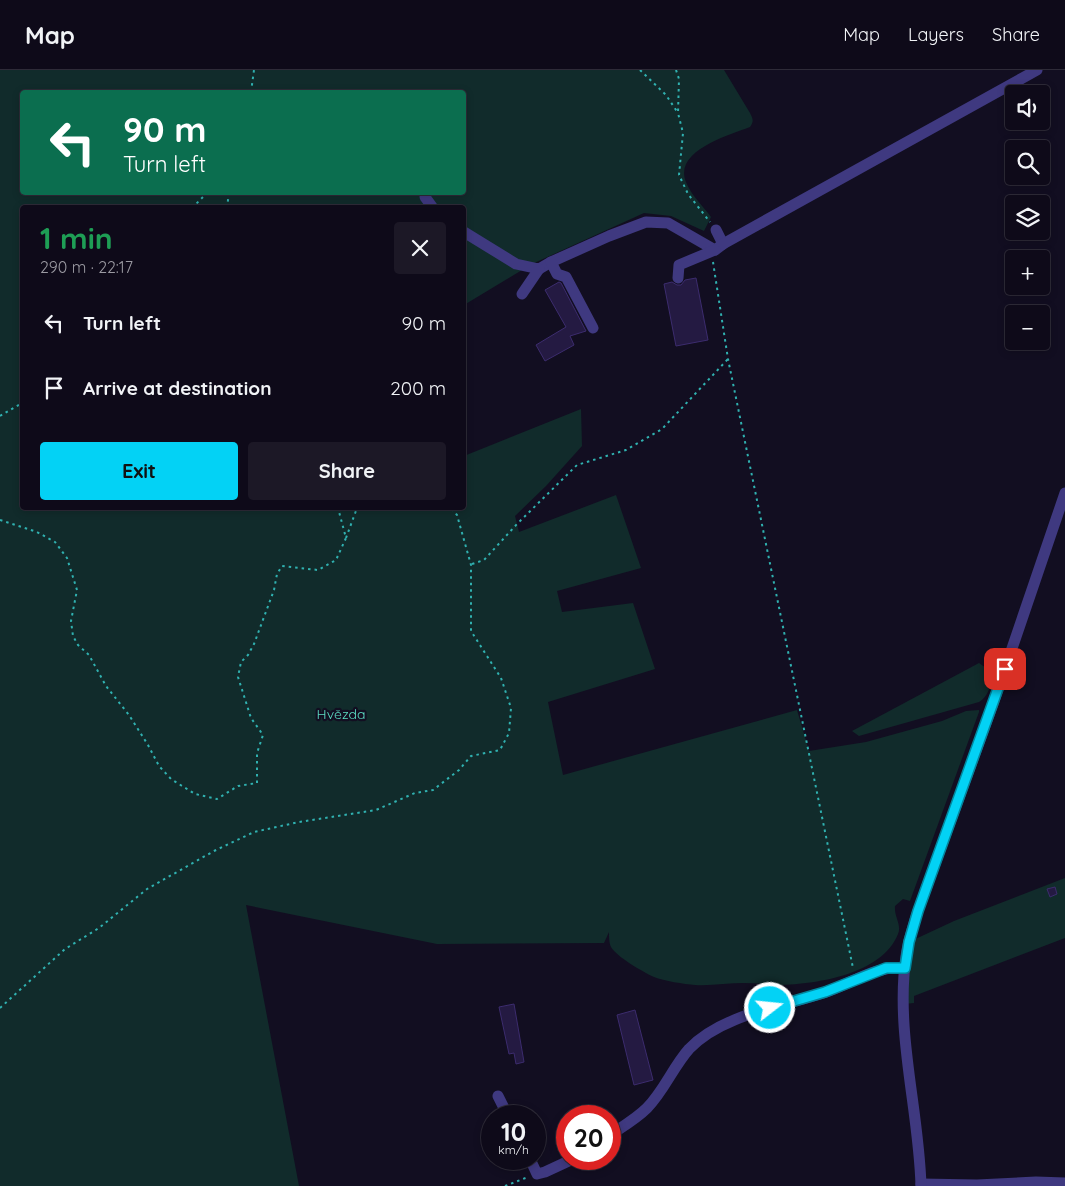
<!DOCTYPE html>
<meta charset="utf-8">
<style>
body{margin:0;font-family:Quicksand,sans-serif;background:#1c1826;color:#f1f3f6;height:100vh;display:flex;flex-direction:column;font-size:19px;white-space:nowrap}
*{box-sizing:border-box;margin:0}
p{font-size:16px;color:#9b9aa2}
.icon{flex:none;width:28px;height:28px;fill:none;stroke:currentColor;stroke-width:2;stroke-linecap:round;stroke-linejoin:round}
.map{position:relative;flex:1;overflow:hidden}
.side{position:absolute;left:20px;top:135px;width:446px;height:305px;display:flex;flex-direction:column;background:#0e0a19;border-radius:5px;box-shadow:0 2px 8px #0003,0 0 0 1px #2e2b38}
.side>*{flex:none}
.top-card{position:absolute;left:20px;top:20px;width:446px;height:105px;border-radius:5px;box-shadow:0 2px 8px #0003,0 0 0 1px #2e2b38;background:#0b6e4f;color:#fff;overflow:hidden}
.fabs{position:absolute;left:1005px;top:15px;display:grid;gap:10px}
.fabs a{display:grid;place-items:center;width:45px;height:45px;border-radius:5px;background:#0e0a19;box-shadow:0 2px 8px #0003,0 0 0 1px #2e2b38;font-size:25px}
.speed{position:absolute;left:481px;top:1035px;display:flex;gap:10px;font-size:25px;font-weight:700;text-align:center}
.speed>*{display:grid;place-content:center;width:65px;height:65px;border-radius:50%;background:#0e0a19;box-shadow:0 2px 8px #0003,0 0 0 1px #2e2b38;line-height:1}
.speed small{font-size:12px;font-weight:400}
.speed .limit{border:8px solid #d22;background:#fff;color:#111}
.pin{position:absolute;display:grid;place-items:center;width:42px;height:42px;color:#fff;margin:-21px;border-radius:10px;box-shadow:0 2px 8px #0006}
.me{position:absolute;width:55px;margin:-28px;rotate:74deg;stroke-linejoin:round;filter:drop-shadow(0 0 4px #0008)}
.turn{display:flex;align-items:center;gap:18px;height:105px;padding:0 20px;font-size:22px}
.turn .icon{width:65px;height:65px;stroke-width:2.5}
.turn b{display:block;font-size:35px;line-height:42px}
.round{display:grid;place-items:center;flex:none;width:52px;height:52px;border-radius:5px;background:#1c1826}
.summary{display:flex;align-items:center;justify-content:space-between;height:85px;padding:0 20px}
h1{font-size:30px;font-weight:700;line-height:38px;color:#1e9e55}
.cta{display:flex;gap:10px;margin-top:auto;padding:10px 20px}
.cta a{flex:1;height:58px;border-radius:5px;background:#03d2f5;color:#111;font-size:20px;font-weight:700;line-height:58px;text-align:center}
.cta a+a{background:#1c1826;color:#f1f3f6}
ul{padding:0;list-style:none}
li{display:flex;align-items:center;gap:15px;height:65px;padding:0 20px}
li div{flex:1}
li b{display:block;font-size:19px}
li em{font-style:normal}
header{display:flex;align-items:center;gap:30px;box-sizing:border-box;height:70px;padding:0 25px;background:#0e0a19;border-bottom:1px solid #2e2b38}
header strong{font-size:24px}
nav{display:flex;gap:28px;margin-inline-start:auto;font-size:18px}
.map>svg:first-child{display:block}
</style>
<header>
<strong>Map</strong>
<nav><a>Map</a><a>Layers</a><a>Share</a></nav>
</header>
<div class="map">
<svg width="1065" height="1116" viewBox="0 0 1065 1116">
<rect width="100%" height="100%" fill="#120e21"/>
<g fill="#112b2b" fill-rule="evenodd">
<path d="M0 0H724L750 43C753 49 754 51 750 57 729 65 673 81 686 112 691 125 703 136 711 147L704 161 671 146 644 143 532 194 464 235V138H22V438H464V386L581 339 582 376 546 416 515 446 519 462 616 425 641 498 557 521 562 542 633 533 655 599 548 632 563 705 797 640 809 681 866 672 942 651 966 641 979 640V642L910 831 903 829 895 836C894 847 902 855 898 864 882 905 813 915 775 915 764 914 754 913 744 913 728 913 711 916 695 915 684 914 664 911 654 907 643 902 617 887 611 877 609 873 609 866 609 862L604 873 437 874 246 835 299 1116H0ZM22 22H464V122H22Z"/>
<path d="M979 593 986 598 992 605C991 615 988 627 979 632L859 666 852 661Z"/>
<polygon points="1065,808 1065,868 914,926 914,933 904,934 909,872 954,851"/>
</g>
<g fill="#241a42" stroke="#3c2c6e">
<polygon points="696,208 708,270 676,276 664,214 672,212 677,215 681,215 685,210"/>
<polygon points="559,212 561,213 586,261 570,266 574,275 545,291 536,275 566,257 545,220"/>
<polygon points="1055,817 1057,824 1050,827 1047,819"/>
<polygon points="514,934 524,992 516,994 514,983 509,984 499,937"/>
<polygon points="635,940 653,1010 634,1015 617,945"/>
</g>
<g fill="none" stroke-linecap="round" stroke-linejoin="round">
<g stroke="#30b1b0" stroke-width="2" stroke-dasharray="2.5 4" stroke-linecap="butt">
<polyline points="640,0 666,25 678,43"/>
<polyline points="676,0 679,9 678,43 683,63 679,105 688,124 710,152"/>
<polyline points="251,22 254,0"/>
<polyline points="192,138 208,122"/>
<polyline points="227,138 229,122"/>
<polyline points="713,192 728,289 853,898"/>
<polyline points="0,346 22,333"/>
<polyline points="0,450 37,462 55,472 67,488 77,520 71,551 73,566 78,575 89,585 106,616 129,645 148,675 159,696 171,709 195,724 217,729 238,716 257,713 257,683 263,665 251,648 238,607 241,592 248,585 254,574 274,520 277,504 282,496 318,500 336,490 346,468 338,438"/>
<polyline points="346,468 357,438"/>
<polyline points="472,494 484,490 517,454 577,395 626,380 662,359 728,289"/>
<polyline points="0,938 65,879 99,858 147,819 214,781 254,762 299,752 376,740 415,723 433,720 459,700 471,686 500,680 509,663 511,638 501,608 471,561 471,495 457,445 451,438"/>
<polyline points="505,1116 528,1107"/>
</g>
<g stroke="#3f3980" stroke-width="11">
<polyline points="425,127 433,138"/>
<polyline points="716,160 723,174"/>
<polyline points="464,162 516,194 539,199 551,192 609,166 646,152 668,153 715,180 723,174 1037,0"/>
<polyline points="551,192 557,204 566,207 593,258"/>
<polyline points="678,208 679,195 715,180"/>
<polyline points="522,224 539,199"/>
<polyline points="498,1026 508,1046"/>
<path d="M610 1065C622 1057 636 1049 647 1038 664 1021 673 997 689 979 722 944 782 937 826 922 852 913 877 895 905 898"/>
<polyline points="530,1089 537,1104 545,1102 573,1089"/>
<polyline points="921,1114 977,1115 1036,1112 1065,1113"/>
<path d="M921 1116C919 1040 895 962 906 886 908 871 913 856 918 841L993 634 1065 423"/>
</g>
</g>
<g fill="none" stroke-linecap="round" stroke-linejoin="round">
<g stroke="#02889f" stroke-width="12">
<polyline id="route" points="770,938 825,922 886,898 905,898 909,872 918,841 1005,599"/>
</g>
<use href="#route" stroke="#03d2f5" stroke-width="9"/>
</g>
<g text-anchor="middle" stroke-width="4.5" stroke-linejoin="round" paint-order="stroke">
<g font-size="14" fill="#5cddc3" stroke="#120e21">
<text x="341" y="649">Hvězda</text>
</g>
</g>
</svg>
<div class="fabs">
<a><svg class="icon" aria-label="sound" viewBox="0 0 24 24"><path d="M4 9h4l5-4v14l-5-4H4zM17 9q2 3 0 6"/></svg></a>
<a><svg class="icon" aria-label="search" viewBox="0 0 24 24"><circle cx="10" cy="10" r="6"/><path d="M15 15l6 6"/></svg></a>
<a><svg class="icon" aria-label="layers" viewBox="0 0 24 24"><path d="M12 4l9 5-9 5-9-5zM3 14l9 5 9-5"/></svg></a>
<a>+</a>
<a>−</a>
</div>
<div class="speed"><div>10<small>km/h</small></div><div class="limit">20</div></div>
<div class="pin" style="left:1005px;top:599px;background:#d93025"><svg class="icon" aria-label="arrive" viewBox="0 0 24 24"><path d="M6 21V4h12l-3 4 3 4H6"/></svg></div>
<svg class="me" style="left:770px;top:938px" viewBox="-20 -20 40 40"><circle r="17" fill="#03d2f5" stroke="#fff" stroke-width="3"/><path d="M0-11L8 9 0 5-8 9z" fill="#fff"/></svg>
<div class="top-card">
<div class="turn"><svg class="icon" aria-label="left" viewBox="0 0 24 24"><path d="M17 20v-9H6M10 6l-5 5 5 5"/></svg><div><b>90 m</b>Turn left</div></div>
</div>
<section class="side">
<div class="summary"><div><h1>1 min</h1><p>290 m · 22:17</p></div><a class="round"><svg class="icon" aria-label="close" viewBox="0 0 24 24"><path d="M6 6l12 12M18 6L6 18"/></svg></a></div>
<ul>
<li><svg class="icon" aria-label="left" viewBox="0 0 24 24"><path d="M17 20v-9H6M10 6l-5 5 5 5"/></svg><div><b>Turn left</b></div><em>90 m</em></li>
<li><svg class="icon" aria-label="arrive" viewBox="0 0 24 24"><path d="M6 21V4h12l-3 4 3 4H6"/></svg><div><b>Arrive at destination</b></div><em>200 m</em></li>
</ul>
<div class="cta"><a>Exit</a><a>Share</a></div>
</section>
</div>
